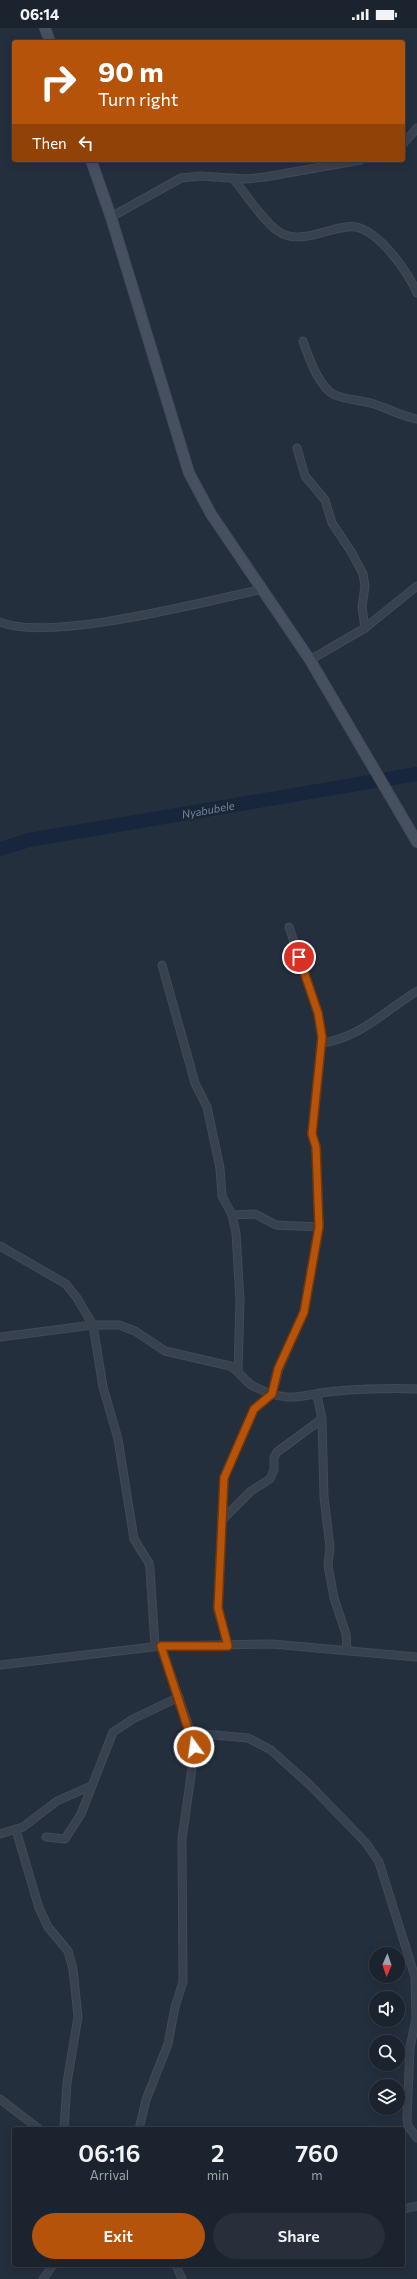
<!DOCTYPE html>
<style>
body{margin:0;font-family:Commissioner,sans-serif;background:#282f3a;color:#f1f3f6;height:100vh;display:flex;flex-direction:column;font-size:15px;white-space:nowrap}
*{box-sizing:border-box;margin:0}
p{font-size:13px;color:#a0a4aa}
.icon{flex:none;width:22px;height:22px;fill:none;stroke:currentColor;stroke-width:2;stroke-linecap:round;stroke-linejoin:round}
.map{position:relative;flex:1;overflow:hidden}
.drawer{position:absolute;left:12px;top:2099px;width:393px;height:140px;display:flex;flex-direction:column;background:#1b232e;border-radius:4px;box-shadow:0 2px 10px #0003,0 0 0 1px #39404a}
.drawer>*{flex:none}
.hud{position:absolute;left:12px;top:12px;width:393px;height:122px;border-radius:4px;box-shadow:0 2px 10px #0003,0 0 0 1px #39404a;background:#b45309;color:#fff;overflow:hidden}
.needle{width:26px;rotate:182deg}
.controls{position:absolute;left:369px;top:1919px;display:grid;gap:8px}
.controls a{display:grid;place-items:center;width:36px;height:36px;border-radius:50%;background:#1b232e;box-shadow:0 2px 10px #0003,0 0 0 1px #39404a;font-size:20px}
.pin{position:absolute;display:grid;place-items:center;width:34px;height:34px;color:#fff;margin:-17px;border:2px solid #fff;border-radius:50%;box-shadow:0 1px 4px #0007}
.me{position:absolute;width:44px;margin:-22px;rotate:346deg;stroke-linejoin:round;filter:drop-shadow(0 0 3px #0008)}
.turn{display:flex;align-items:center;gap:14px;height:84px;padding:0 20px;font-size:18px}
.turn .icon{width:52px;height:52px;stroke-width:2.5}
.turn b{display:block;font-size:28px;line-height:34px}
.then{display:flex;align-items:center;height:38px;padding:0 20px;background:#0003;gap:8px;font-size:15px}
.eta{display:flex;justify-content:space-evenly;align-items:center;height:68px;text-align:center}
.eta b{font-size:24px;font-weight:600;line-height:28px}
.primary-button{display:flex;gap:8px;margin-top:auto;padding:8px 20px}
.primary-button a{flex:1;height:46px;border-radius:24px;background:#b45309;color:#fff;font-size:16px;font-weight:600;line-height:46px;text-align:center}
.primary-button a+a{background:#282f3a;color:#f1f3f6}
.status{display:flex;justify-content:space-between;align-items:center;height:28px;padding:0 20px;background:#1b232e;direction:ltr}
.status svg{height:11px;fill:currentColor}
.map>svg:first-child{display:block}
</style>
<div class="status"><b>06:14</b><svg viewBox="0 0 49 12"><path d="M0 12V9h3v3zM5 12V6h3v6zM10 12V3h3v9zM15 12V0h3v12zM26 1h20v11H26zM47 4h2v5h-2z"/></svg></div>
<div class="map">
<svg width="417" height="2251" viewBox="0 0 417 2251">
<rect width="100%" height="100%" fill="#242f3e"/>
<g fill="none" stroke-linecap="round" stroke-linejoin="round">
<polyline stroke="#17263c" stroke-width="14" points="0,821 29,812 417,746"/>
<g stroke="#414a57" stroke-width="9">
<g id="street">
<polyline points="403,116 417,100"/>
<path d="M233 150C244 164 264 194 278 203 301 220 335 195 356 199 380 204 408 244 417 265"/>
<polyline points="111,189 181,150 200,148 246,151 265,149 361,132"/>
<path d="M303 313C308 328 319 360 335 367 347 372 361 372 374 376 390 381 398 387 417 391"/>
<polyline points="297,420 305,448 325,472 332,495 352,525 363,546 365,558 362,579 365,600"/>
<path d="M0 594C48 615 207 573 263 561"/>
<polyline points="310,632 365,600 417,558"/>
<polyline points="162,937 195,1055 207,1079 220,1140 222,1168 232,1187 236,1205 240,1272 238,1342"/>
<path d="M322 1015C360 1010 386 982 417 963"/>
<polyline points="232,1187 255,1186 276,1197 319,1199"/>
<polyline points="0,1218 66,1256 77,1270 93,1297 103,1359 118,1411 134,1511 149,1535 150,1541 155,1618"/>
<path d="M0 1309 93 1297H119L135 1303 165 1323 230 1338C240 1343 245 1355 255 1359 293 1378 302 1365 338 1363 364 1361 391 1360 417 1361"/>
<polyline points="317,1367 322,1391 324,1469 330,1519 328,1537 334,1570 346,1606 347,1623"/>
<polyline points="224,1490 251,1463 270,1451 274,1442 274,1429 277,1424 322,1391"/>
<polyline points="228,1618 218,1580 224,1449 254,1381 272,1366 279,1341 304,1284 319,1199 316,1119 312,1106 322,1009 318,985 289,899"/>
<polyline points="0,1637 161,1618 272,1616 417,1629"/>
<polyline points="191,1705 248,1710 271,1722 311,1758 366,1815 379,1834 415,1949 416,1990 410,2020 407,2090 408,2098 417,2110"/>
<polyline points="16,1802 39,1880 48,1899 68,1923 73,1941 78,1989 67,2055 64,2101"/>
<polyline points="0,1806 23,1799 57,1773 91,1758"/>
<polyline points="46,1809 65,1811 81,1786 113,1704 133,1691 179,1669"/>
<polyline points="0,2071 39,2101"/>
<polyline points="139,2101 146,2072 168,2016 175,1979 183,1954 182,1811 194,1726 191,1705 161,1618"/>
<polyline points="403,2181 417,2178"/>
<polyline points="176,2237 182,2251"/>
<polyline points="43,2251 53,2237"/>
</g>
</g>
<g stroke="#414a57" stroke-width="12">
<g id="secondary">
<polyline points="45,0 50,14"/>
<polyline points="91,132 111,189 189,445 211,486 310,632 417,814"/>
</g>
</g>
<use href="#street" stroke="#38414e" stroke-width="7"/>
<use href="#secondary" stroke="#465061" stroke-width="10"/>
</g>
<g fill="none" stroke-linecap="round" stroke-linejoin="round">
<g stroke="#753606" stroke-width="10">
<polyline id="route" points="194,1719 161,1618 228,1618 218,1580 224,1450 254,1381 272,1366 278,1341 304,1284 319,1199 316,1119 312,1106 322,1009 318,985 299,929"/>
</g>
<use href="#route" stroke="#b45309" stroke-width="7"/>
</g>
<g text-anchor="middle" stroke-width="4" stroke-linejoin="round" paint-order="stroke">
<g font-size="11" font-style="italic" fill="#6d86a8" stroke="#1d2633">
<text transform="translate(208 782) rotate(-10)" y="4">Nyabubele</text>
</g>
</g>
</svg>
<div class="controls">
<a><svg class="needle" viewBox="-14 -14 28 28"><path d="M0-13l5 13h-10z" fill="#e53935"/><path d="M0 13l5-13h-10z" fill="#a0a4aa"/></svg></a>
<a><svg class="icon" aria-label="sound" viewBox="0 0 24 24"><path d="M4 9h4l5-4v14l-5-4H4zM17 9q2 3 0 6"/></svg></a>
<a><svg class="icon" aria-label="search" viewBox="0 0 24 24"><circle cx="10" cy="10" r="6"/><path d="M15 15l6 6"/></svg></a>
<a><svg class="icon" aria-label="layers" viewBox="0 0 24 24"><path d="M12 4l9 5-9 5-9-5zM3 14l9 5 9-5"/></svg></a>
</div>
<div class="pin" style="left:299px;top:929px;background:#d93025"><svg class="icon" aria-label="arrive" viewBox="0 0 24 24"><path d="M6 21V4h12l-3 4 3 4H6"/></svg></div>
<svg class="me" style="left:194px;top:1719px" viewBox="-20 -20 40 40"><circle r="17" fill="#b45309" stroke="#fff" stroke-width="3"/><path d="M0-11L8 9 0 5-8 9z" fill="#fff"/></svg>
<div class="hud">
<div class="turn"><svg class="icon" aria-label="right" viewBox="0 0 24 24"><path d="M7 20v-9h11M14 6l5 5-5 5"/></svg><div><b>90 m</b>Turn right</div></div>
<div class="then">Then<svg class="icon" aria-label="left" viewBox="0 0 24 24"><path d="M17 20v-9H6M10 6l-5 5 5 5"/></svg></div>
</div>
<section class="drawer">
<div class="eta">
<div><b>06:16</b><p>Arrival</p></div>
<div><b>2</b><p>min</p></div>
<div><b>760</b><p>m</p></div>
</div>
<div class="primary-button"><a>Exit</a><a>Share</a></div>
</section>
</div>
